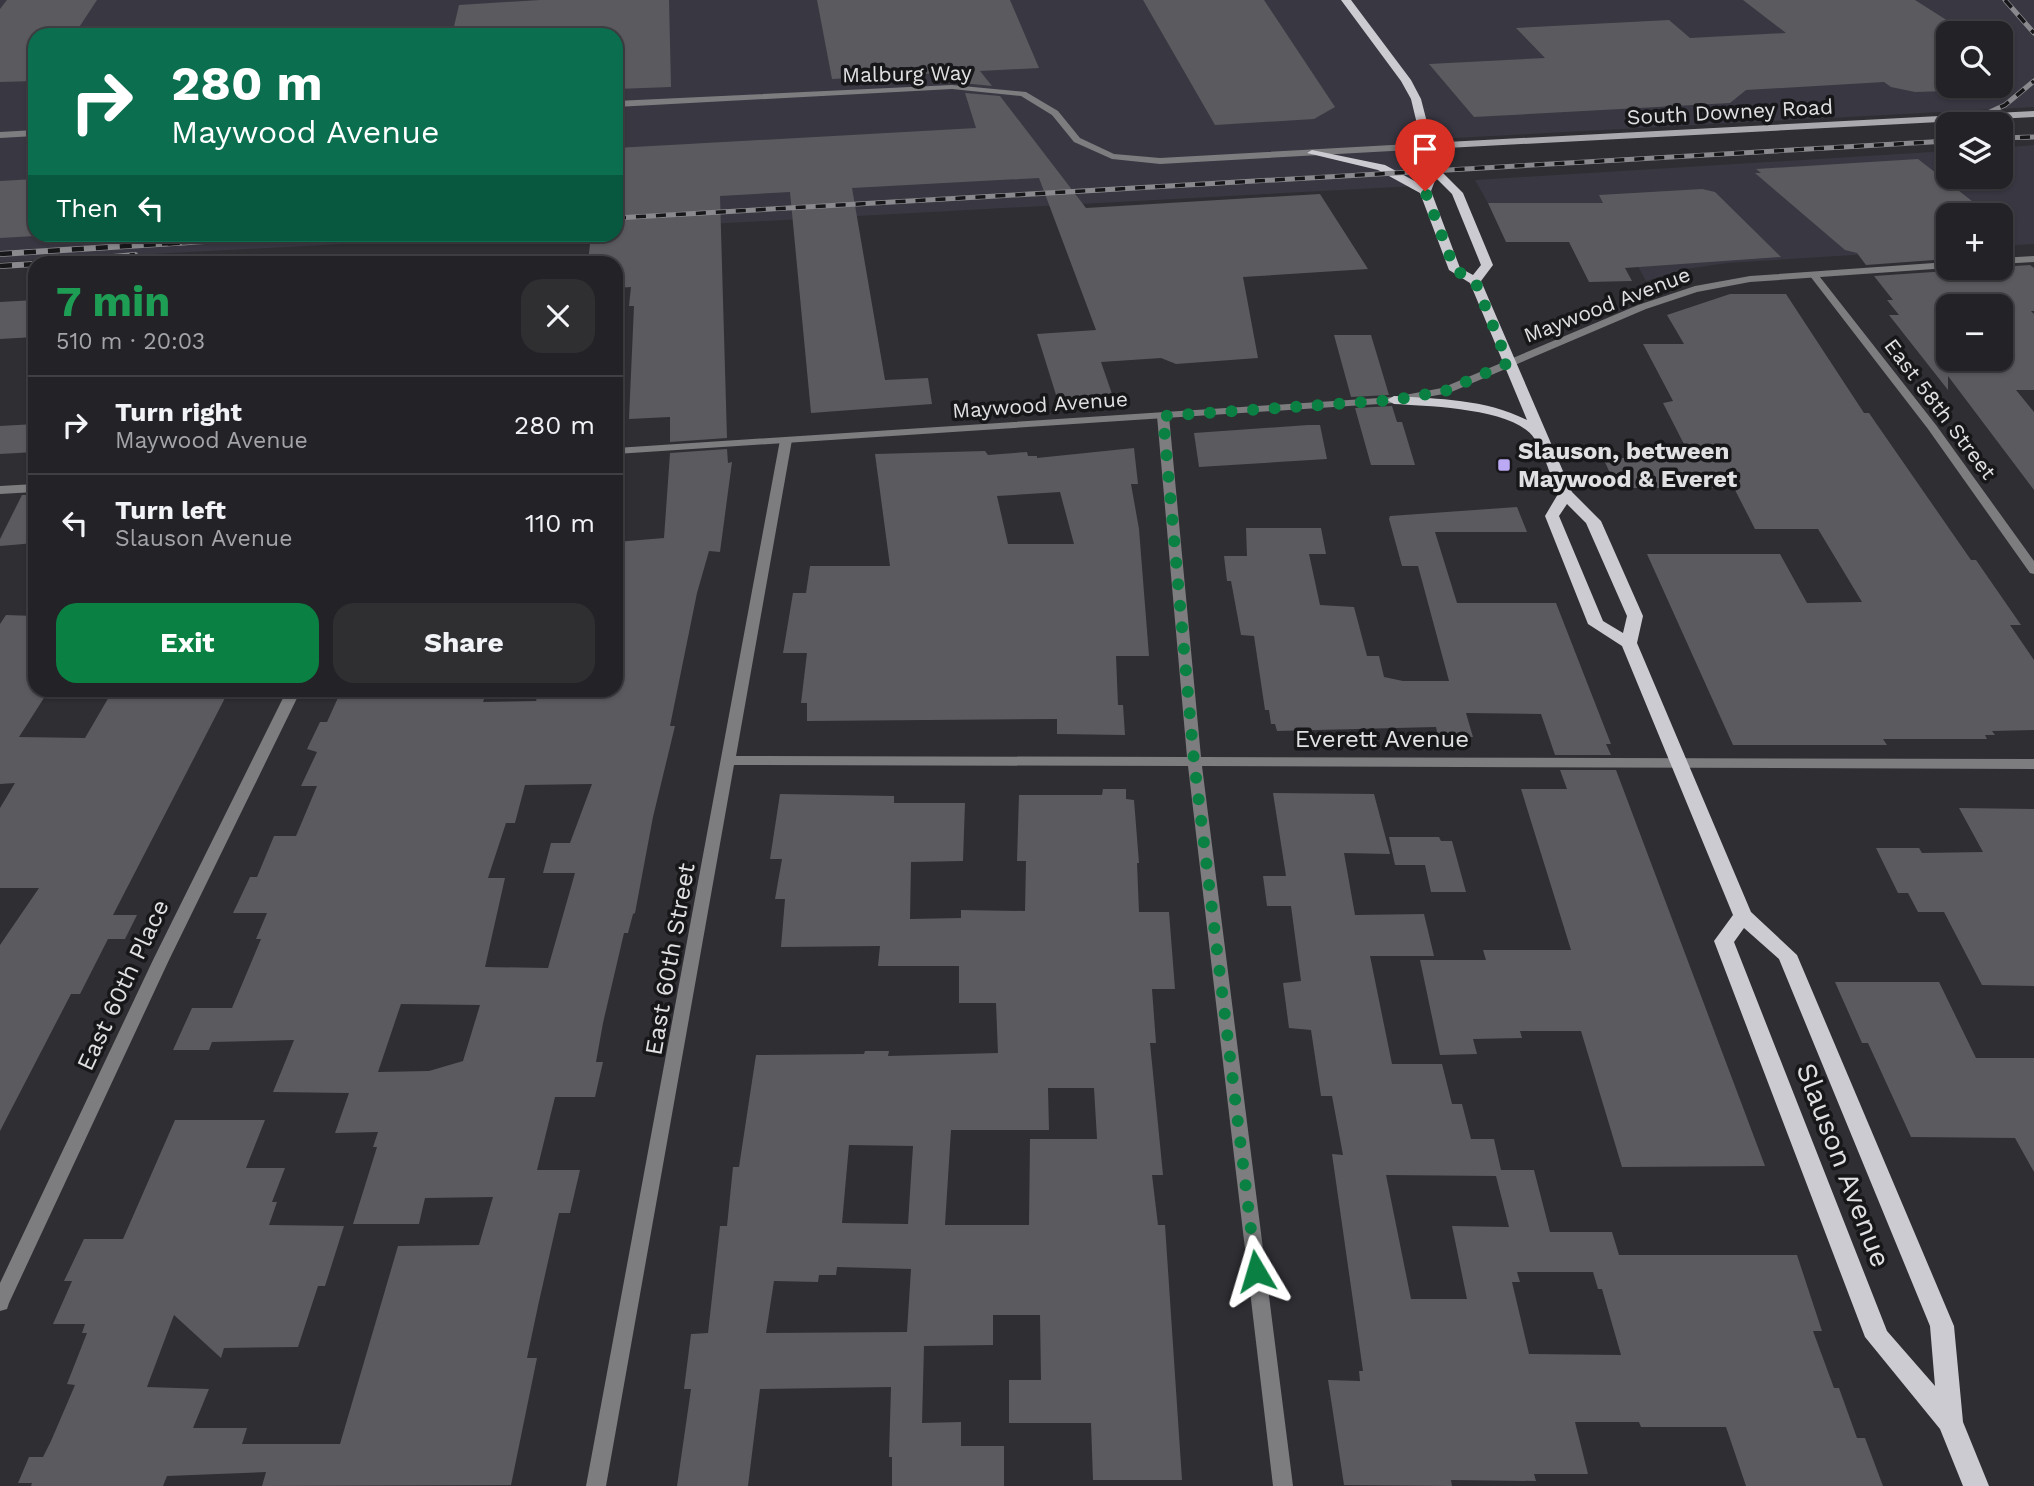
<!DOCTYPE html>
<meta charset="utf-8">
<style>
body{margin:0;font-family:"Work Sans",sans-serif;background:#2f2f32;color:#f1f3f6;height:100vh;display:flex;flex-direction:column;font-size:26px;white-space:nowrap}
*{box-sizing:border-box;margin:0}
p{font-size:23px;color:#a3a4a7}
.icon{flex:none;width:38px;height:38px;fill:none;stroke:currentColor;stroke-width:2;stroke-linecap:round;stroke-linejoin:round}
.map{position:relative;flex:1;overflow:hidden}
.details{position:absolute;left:28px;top:256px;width:595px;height:441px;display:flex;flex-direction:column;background:#232226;border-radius:21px;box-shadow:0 2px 5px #0004,0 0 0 2px #403f43}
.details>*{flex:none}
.hud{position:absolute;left:28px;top:28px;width:595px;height:214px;border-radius:21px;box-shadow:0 2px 5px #0004,0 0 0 2px #403f43;background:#0b6e4f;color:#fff;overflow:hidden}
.fabs{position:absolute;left:1936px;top:21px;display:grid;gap:14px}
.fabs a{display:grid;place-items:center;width:77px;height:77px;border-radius:14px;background:#232226;box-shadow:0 2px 5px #0004,0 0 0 2px #403f43;font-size:35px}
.pin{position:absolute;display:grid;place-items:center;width:60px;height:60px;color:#fff;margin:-72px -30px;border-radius:50% 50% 50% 0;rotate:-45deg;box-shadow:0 0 7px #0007}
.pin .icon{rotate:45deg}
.me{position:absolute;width:77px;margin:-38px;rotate:353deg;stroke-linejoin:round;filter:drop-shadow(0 0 5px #0008)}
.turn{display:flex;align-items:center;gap:24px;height:147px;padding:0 28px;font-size:32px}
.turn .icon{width:91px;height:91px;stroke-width:2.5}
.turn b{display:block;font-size:49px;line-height:60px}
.then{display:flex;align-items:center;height:66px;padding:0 28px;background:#0003;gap:14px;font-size:26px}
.round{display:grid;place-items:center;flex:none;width:74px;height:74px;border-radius:21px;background:#2f2f32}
.headline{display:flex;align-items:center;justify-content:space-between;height:119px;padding:0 28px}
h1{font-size:42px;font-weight:700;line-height:52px;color:#1e9e55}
.button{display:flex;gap:14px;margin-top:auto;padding:14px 28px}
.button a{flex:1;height:80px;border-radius:21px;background:#0b8043;color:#fff;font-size:28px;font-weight:700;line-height:80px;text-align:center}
.button a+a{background:#2f2f32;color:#f1f3f6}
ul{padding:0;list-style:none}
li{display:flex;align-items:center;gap:21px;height:98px;padding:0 28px;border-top:2px solid #403f43}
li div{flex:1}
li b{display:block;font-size:26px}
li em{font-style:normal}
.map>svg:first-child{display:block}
</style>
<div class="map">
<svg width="2034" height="1486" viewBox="0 0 2034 1486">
<rect width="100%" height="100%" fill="#2f2e33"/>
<g fill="#393742" fill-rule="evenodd">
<path d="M0 0H2034V107L1399 141 1415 186 616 229V35H35V234L513 235 0 262ZM1948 33H2000V86H1948Z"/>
<polygon points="2034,145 2034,244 2000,246 2000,215 1948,215 1948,249 1727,263 1686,269 1646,281 1603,203 1488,203 1475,180 1948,151 1948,177 2000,177 2000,148"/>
</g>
<g fill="#5b5a5f" fill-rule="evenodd">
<polygon points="7,0 97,0 74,35 35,35 35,81 0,82 0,9"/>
<polygon points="540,0 669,0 671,87 616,89 616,35 452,35 459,5"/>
<polygon points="817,0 1010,0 1039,68 980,71 992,86 962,83 958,72 832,79"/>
<polygon points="1143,0 1264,0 1335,107 1314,119 1215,125"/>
<polygon points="1743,0 1915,0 1948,21 1948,91 1915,92 1891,87 1884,82 1746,90 1730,103 1474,117 1429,64 1545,58 1516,28 1669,20 1690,38 1786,33"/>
<polygon points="965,93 1000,96 1086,208 1320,194 1368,269 1243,277 1258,358 1176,364 1161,358 1101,362 1112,394 1057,398 1037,334 1096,330 1039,178 852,188 885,380 928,378 932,404 811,413 790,192 720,196 727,438 670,442 670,417 629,419 634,306 629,306 631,287 616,288 616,260 588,262 591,235 616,234 616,148 976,128"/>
<polygon points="1918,159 1990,215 1948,215 1948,259 1866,265 1857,253 1845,250 1755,173 1761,173 1756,169"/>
<polygon points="35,179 35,236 0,238 0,181"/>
<polygon points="1702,189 1715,192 1781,257 1625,268 1632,281 1589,282 1569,242 1506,242 1488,203 1603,203 1599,195"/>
<path d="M2030 265 2034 268V311H2031L2034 314V390H2016L2034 412V490L1948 376V390L1889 315H1899L1887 300H1893L1874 276 1948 271V275H2000V267ZM1948 306H2000V359H1948Z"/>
<polygon points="1730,294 1786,294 1864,413 1869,413 1971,560 1976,560 2021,625 2010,625 2034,660 2034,730 1992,731 1995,735 1985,735 1987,739 1883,739 1887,745 1733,745 1647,554 1780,554 1807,603 1862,602 1818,529 1755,529 1734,488 1617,488 1603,458 1691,458 1663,403 1673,401 1643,344 1684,344 1667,315"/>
<polygon points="35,300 35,337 0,339 0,302"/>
<polygon points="1334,335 1371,335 1389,395 1351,397"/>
<polygon points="1392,406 1397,422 1402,422 1415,465 1371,465 1355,408"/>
<polygon points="35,424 35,452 0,454 0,426"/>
<polygon points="1308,425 1320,425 1327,459 1199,467 1194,433"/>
<path d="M1134 448 1138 484H1131L1139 529 1149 656H1116L1118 705H1123L1125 735 1057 734V719L807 721V703H801L807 653H783L793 593H806L810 566H890L875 454 985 451 988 455 1027 452 1028 456H1037V458ZM1060 492 1074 544H1008L997 496Z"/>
<path d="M727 449 728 463 732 462 720 552 709 551 697 593 670 726H675L653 817 635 913 633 914 628 933H624L603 1023 596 1062H603L595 1097H555L537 1170H580L570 1213H559L538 1306 527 1358H537L511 1485 262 1486 266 1472 167 1476 163 1486H31L32 1483H18L29 1457H43L51 1441 75 1385 67 1384 87 1333H82L85 1324H53L72 1281H64L84 1239H123L175 1120H265L246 1168H285L272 1202H277L269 1225 344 1226 325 1286H318L298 1347 224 1348 221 1358 174 1315 147 1387 209 1389 193 1428H247L242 1444H340L398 1246 479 1245 493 1197 425 1198 419 1224H353L377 1147H373L378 1132 335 1133 349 1093 273 1092 294 1040 212 1042 209 1050H173L192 1008H232L261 939H256L267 913H233L250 877H257L274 836H296L317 786H301L317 752 307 749 320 722H327L341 691 477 690 487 691 483 702 536 701 539 690H616V542L664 538 670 453ZM592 784 570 843H551L543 873H575L548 968 485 967 505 878H488L506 823H515L525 785ZM401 1004 480 1005 463 1061 429 1071 378 1072Z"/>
<polygon points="22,495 35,495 35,543 0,546 0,539"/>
<polygon points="1517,507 1527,532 1435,532 1457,603 1556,603 1611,744 1606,744 1611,755 1555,755 1541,714 1466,713 1473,737 1438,737 1436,727 1277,731 1275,724 1271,724 1269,710 1265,710 1254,636 1241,635 1231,581 1227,581 1224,556 1247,556 1246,528 1321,528 1326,554 1309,554 1320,605 1354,607 1367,656 1379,656 1384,677 1403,681 1449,681 1418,566 1402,566 1389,519 1390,516"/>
<polygon points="6,615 35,616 35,690 49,690 19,737 85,738 113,690 150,690 146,696 225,698 113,915 137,915 125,939 108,939 80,994 71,994 0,1131 0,945 39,888 0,888 0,808 15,783 0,784 0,624"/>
<polygon points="1560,770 1616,770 1765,1166 1622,1167 1581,1031 1520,1031 1522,1038 1473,1039 1477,1054 1440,1055 1420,960 1486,960 1483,950 1571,950 1521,789 1567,789"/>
<path d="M1103 789H1126V799L1134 800 1139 863H1137L1139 912H1169L1175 989H1152L1156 1043H1150L1163 1175H1152L1158 1225H1165L1182 1480H1093L1091 1423H1009V1380H1041L1040 1315H993V1345L924 1346 922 1423 961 1422V1446H1004V1486H892V1457H889L891 1387 760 1389 748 1486H677L691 1389H684L691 1334 708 1333 720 1226H727L733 1167H739L756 1055 864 1054 865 1051H889L888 1056 998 1053 996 1003H959V966H878L880 946 781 947 785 899H775L782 859H770L780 794 894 796V803H965L963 861 911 862 910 919 961 918V910L1025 911 1026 861H1017L1019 795H1102ZM1048 1088H1094L1097 1139H1030L1029 1225H945L951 1130H1049ZM849 1145 913 1146 908 1224 842 1223ZM837 1267 911 1269 907 1332 766 1333 774 1281 818 1282 819 1275H836Z"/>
<path d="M1273 793 1374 794 1390 854 1344 853 1355 915 1424 914 1434 956H1370L1392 1064H1442L1452 1104H1462L1471 1139H1494L1501 1170H1534L1550 1232H1612L1619 1255H1797L1822 1331H1813L1834 1388H1839L1857 1438H1865L1883 1486H1746L1726 1427H1641L1639 1422H1575L1588 1474H1534L1536 1481 1451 1480 1452 1486 1344 1485 1328 1380 1360 1381 1359 1371H1363L1332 1154 1343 1155 1332 1096H1321L1311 1030 1289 1028 1283 983 1301 981 1291 906H1267L1263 876H1286ZM1386 1175 1496 1176 1509 1227 1452 1226 1467 1299H1411ZM1517 1272H1593L1598 1289H1602L1621 1355 1529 1354 1512 1282H1520Z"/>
<polygon points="1959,808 2034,809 2034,986 1982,985 1944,912 1918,912 1908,893 1898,893 1876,848 1919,848 1922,853 1983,852"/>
<polygon points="1389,837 1439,837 1441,841 1452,841 1466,892 1431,892 1425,865 1395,865"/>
<polygon points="1835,982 1939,982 1976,1058 2034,1058 2034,1172 2015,1138 1911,1137 1868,1043 1862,1043"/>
</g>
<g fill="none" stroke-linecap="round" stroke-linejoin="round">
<g fill="#7d7d7f" fill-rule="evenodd">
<polygon points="952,85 1026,92 1058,111 1080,138 1114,154 1160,158 1428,143 1432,146 1428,149 1160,164 1112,159 1074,142 1052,115 1021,96 952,89 616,107 616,101"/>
<polygon points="35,130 35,136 0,138 0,132"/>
<polygon points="1810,272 1816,272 1936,425 2034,561 2034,574 2030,573 1928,429 1810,276"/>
<polygon points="1163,413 1169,416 1201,757 2034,759 2034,769 1202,766 1293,1486 1273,1486 1188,766 734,765 606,1486 586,1486 780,440 786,437 792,440 736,756 1187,757 1157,416"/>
<polygon points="287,690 301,690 169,960 9,1303 7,1309 0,1311 0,1283 153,960"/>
</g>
<g fill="#7d7d7f" fill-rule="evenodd">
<polygon points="2034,256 2034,262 2000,264 2000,258"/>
<polygon points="1948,262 1948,268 1750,282 1697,292 1646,309 1449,393 1394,403 616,454 616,448 1394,397 1442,388 1638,305 1695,286 1750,276"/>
<polygon points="35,484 35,492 0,494 0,486"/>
</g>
<polygon fill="#aaa9ad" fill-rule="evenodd" points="2034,111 2034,117 1428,149 1424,146 1428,143"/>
<path fill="#cccbd1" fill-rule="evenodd" d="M1341 0H1351L1411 80 1421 99 1439 169 1463 193 1493 265 1481 281 1572 492 1601 521 1643 616 1637 643 1751 912 1797 955 1954 1326 1963 1422 1989 1486H1963L1940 1429 1865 1337 1714 941 1733 915 1622 646 1588 624 1545 516 1558 494C1550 476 1545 454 1534 438 1514 408 1427 406 1394 404L1387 400 1394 396C1440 399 1485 399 1527 420L1470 283 1449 270 1420 193 1378 170 1307 153 1312 150 1385 165 1422 185 1428 170 1411 99 1401 81ZM1436 178 1452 194 1481 265 1473 275 1460 268 1431 191ZM1567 504 1586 523 1627 616 1623 633 1603 621 1559 516ZM1744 928 1779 959 1930 1326 1935 1386 1887 1331 1734 942Z"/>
<g stroke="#8a898d" stroke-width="5">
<g id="rail-far1">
<polyline points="2005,0 2034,33"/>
<polyline points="1964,124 2005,105 2034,81"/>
<polyline points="2000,138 2034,137"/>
<polyline points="616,218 1948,141"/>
<polyline points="162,244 329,234"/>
</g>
</g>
<g stroke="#8a898d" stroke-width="6">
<g id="rail">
<polyline points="0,254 190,242"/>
<polyline points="58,262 135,255"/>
<polyline points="0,266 35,264"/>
</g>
</g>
<use href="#rail-far1" stroke="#171619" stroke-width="3.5" stroke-dasharray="10" stroke-linecap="butt"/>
<use href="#rail" stroke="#171619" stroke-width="4.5" stroke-dasharray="12" stroke-linecap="butt"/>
</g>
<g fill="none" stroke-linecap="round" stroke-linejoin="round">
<polyline stroke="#0b8043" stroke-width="12" stroke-dasharray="0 21.6" points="1256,1271 1194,761 1163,416 1394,400 1445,391 1508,363 1475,281 1455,270 1425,191"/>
</g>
<rect fill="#bca9f5" stroke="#171619" stroke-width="2.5" x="1497" y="458" width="14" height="14" rx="3.5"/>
<g text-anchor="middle" stroke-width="7" stroke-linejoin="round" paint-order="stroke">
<g font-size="21" fill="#e0e0e3" stroke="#171619">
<text transform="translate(907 74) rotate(-1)" y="7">Malburg Way</text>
<text transform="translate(1730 112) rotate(-3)" y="7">South Downey Road</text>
<text transform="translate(1607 305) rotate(-21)" y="7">Maywood Avenue</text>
<text transform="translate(1040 405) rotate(-4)" y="7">Maywood Avenue</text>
<text transform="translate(1940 409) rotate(53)" y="7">East 58th Street</text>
</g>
<g font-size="24" font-weight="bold" fill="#e0e0e3" stroke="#171619" text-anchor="start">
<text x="1518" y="459">Slauson, between<tspan x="1518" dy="28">Maywood &amp; Everet</tspan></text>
</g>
<g font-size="24" fill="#e0e0e3" stroke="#171619">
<text x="1382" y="747">Everett Avenue</text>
<text transform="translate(670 959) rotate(-80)" y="8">East 60th Street</text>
<text transform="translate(123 985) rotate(-65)" y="8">East 60th Place</text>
</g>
<g font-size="28" fill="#e0e0e3" stroke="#171619">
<text transform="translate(1844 1165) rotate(69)" y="10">Slauson Avenue</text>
</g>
</g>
</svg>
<div class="fabs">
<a><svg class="icon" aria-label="search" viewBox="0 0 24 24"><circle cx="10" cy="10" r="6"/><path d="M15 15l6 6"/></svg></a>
<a><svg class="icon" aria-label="layers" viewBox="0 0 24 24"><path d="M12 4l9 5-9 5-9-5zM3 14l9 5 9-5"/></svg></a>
<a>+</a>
<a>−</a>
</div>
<div class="pin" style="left:1425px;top:191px;background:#d93025"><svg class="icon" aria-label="arrive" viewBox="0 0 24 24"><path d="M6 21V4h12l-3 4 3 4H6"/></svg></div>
<svg class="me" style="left:1256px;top:1271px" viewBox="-20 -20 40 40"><path d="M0-17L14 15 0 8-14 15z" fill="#0b8043" stroke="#fff" stroke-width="4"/></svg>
<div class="hud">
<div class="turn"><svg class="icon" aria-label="right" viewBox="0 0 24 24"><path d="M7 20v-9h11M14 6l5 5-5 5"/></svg><div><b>280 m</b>Maywood Avenue</div></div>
<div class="then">Then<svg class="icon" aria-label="left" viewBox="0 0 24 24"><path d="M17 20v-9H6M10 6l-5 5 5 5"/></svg></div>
</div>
<section class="details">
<div class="headline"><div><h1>7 min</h1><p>510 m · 20:03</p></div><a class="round"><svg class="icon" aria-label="close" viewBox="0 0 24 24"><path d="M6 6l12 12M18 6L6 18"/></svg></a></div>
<ul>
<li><svg class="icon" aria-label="right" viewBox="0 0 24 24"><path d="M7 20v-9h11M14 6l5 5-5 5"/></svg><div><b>Turn right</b><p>Maywood Avenue</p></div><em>280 m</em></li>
<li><svg class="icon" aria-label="left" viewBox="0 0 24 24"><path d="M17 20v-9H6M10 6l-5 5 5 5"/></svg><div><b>Turn left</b><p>Slauson Avenue</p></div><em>110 m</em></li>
</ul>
<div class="button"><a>Exit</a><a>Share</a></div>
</section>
</div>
